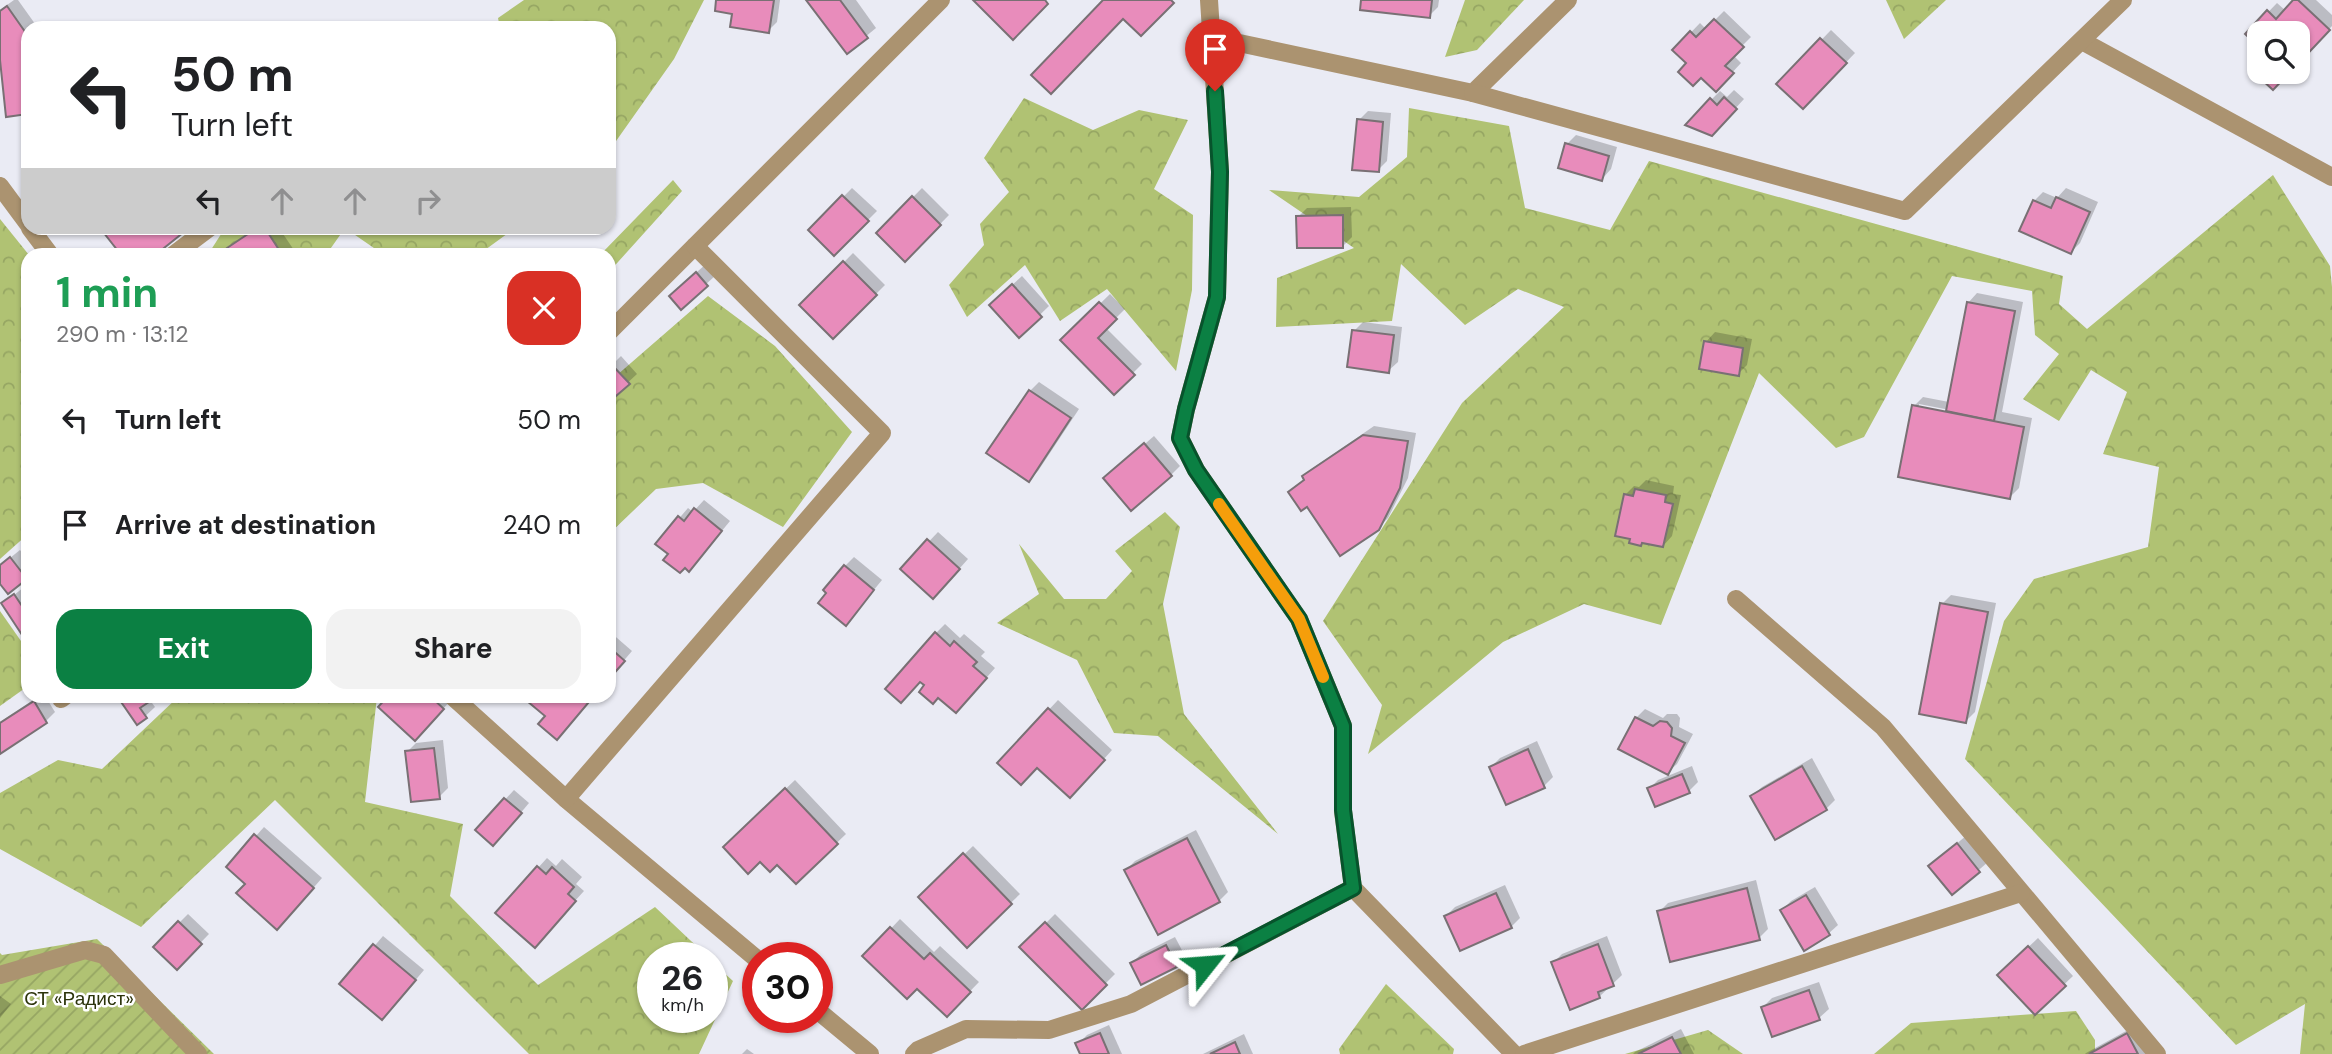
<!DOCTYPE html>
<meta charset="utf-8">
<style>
body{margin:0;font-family:"DM Sans",sans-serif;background:#f2f2f2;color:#202124;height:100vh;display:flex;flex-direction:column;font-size:26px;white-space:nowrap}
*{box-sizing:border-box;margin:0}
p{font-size:23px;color:#757577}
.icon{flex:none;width:38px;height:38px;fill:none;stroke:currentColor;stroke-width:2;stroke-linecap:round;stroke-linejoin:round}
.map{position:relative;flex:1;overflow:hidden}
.drawer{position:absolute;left:21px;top:248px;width:595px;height:455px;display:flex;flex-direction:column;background:#fff;border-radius:21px;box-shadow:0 2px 5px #0004}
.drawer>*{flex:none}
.banner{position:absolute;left:21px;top:21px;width:595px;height:214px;border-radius:21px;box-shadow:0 2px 5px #0004;background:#fff;color:#202124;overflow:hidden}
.tools{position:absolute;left:2247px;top:21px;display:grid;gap:14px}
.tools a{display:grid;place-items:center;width:63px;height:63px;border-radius:14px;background:#fff;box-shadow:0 2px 5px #0004;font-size:35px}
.speed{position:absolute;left:637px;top:942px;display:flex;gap:14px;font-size:35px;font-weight:700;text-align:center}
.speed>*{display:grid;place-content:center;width:91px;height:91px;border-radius:50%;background:#fff;box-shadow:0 2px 5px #0004;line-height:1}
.speed small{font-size:18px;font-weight:400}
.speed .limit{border:10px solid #d22;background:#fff;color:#111}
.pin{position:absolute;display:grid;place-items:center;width:60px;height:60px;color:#fff;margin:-72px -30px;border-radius:50% 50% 50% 0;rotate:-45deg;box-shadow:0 0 7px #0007}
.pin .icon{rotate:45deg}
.me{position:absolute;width:77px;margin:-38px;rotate:62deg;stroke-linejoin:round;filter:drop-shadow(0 0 5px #0008)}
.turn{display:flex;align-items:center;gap:24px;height:147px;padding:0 35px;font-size:32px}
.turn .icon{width:91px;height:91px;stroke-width:2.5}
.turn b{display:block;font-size:49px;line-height:60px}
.lanes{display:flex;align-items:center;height:66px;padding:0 35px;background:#0003;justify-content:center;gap:35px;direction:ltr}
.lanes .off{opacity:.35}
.round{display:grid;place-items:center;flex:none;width:74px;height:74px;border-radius:21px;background:#f2f2f2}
.head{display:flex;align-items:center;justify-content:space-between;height:119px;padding:0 35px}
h1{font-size:42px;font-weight:700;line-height:52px;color:#1e9e55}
.primary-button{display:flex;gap:14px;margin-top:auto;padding:14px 35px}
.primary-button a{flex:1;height:80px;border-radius:21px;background:#0b8043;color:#fff;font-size:28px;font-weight:700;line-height:80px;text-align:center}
.primary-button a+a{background:#f2f2f2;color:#202124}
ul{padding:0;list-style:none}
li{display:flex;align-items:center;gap:21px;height:105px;padding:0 35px}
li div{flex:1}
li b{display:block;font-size:26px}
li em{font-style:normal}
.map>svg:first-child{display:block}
</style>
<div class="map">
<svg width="2332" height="1054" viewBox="0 0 2332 1054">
<defs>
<pattern id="forest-crowns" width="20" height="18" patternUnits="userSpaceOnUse" patternTransform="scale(1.75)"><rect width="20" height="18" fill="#b0c273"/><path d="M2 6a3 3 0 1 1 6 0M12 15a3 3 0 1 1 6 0" fill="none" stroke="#96a663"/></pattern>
<pattern id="garden-furrows" width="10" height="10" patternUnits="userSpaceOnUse" patternTransform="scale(1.75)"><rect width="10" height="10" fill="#b0c273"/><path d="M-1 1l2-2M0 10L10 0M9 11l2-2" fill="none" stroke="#96a663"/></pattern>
</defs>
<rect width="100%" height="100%" fill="#eaebf4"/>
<g fill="url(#forest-crowns)">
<polygon points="524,0 704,0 674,59 609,151 609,28 500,28 498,18"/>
<polygon points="1465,0 1524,0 1477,50 1445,57"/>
<polygon points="1886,0 1946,0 1904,39"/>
<polygon points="1024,98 1093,130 1139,110 1188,120 1154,189 1193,215 1192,290 1176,371 1107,289 1060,321 1025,265 967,317 949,285 984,245 980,224 1009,192 984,158"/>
<polygon points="1409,108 1509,126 1525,208 1610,230 1649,161 2063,276 2059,304 2087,329 2273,175 2330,266 2332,287 2332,1054 2300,1054 2305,1004 2236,1045 1965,759 2004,621 2034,579 2148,547 2159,467 2103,454 2127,392 2091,370 2059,421 2023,399 2059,354 2035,335 2032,291 1952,276 1864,437 1836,448 1759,373 1661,625 1584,604 1503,642 1368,754 1382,705 1323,621 1462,403 1564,307 1518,289 1465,325 1401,264 1392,321 1276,327 1277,278 1354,248 1269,190 1359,197 1407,157"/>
<polygon points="673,180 682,191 609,272 609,256 600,255"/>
<polygon points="0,219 29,255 28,534 0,559"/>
<polygon points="225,228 515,228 478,255 384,255 345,228 326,255 207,256"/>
<polygon points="708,296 775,346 852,432 783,527 703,483 656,489 609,534 609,382"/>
<polygon points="1165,512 1180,527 1163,604 1184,714 1278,834 1158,736 1114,733 1077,660 997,623 1039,594 1019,544 1064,599 1106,599 1132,571 1115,551"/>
<polygon points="0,611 28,651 28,686 0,706"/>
<polygon points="178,697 377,697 365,802 463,824 450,896 538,985 655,907 708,957 653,957 653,1017 712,1017 712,962 733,981 699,1054 529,1054 275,800 141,927 0,849 0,793 58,760 102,769"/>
<polygon points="1386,984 1454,1049 1453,1054 1340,1054 1339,1049"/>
<polygon points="2076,1011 2095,1040 2095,1054 1874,1054 1911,1023"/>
<polygon points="1708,1030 1743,1054 1625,1054"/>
</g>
<polygon fill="url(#garden-furrows)" points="97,939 214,1054 0,1054 0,953 2,955"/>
<g fill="#0003" fill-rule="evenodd">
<polygon points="14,0 18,0 38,28 28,28 28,113 0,55 0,10"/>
<polygon points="718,0 780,0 777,22 768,31 734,12"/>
<polygon points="809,0 856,0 876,28 847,52"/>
<polygon points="1363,0 1439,0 1438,7 1429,16"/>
<polygon points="2296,0 2316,0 2332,15 2332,26 2298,62 2298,33 2259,33 2259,45 2247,34 2277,3 2286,11"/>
<polygon points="1724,11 1751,37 1733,55 1741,63 1716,90 1674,50 1700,23 1706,29"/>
<polygon points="1831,30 1855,53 1803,107 1779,84"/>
<polygon points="1734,90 1744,99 1721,124 1711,100 1720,91 1727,97"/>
<polygon points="1368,111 1391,113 1387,161 1378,170 1359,120"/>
<polygon points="1576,135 1617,147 1611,169 1602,179 1567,144"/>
<polygon points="852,188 877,211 834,254 811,230"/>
<polygon points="922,188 949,215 905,260 878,233"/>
<polygon points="2066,188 2098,202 2080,243 2071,252 2034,201 2043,192 2057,198"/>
<polygon points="1351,207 1352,237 1343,246 1298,217 1307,208"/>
<polygon points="102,228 187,228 151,256 124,256"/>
<polygon points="255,228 279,228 298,256 234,256 229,248"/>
<polygon points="853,253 885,285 833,337 802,305"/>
<polygon points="706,264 716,275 681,307 680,287"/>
<polygon points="1022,276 1049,306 1019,335 1000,296"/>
<path d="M1977 293 2023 302 2002 412 2032 418 2019 488 2010 497 1914 406 1923 397 1949 402 1968 303ZM1919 404 1955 411 1954 415 1919 408Z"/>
<polygon points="1110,294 1125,309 1106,328 1142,364 1114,392 1063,340"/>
<polygon points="1363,322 1402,327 1398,362 1388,371 1354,331"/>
<polygon points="1715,332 1752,339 1747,365 1738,374 1706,342"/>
<polygon points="621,356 637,374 609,400 609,360 613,364"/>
<polygon points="1039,382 1079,409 1038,471 1029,480 1030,391"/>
<polygon points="1374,426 1416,433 1408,478 1388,518 1378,528 1307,504 1290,492 1305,479 1304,477 1313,468"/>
<polygon points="1154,436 1180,466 1171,475 1115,470"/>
<polygon points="1646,480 1674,486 1673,494 1681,495 1672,536 1663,546 1625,495 1634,486 1639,487"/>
<polygon points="704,500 730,521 698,560 670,554 658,543 688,508 693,512"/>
<polygon points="938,532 968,559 942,588 903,569"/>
<polygon points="20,550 28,560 28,576 26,578 0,581 0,566"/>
<polygon points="854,557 882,580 854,614 845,566"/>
<polygon points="24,587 28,593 28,641 3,604"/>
<polygon points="1951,595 1996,603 1975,712 1966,721 1942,604"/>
<polygon points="945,624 960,638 964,634 985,652 981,656 995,668 965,702 927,685 936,633"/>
<polygon points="609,631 632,651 609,678"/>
<polygon points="39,696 45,696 55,712 46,721 0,752 0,722"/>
<polygon points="119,696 153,696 149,699 155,707 138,723"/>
<polygon points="390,696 449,696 452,699 424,730"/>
<polygon points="1058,700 1112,750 1079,787 1037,766 999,763"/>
<polygon points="1645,709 1663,718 1667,714 1677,714 1680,718 1679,727 1693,734 1677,764 1667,773 1636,718"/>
<polygon points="443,740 448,788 439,797 407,752 416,743"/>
<polygon points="1537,741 1553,777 1544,786 1491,767 1500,758"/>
<polygon points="1812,758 1835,800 1826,809 1776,837 1752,796 1762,787"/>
<polygon points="1692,766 1698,782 1689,791 1649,789 1658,780"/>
<polygon points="795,780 846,834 796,882 778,863 760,860 725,847"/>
<polygon points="514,790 529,803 502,835 477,830"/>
<polygon points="264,827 322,878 286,919 247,884 256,836"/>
<polygon points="1196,830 1228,892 1219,901 1126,870 1135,861"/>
<polygon points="1967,835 1988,862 1952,893 1930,866"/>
<polygon points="973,846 1020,894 967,945 920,897"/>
<polygon points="547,858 556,866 562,859 582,877 576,884 584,891 543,936 497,913"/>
<polygon points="1756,880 1768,929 1759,938 1659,912 1668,903"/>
<polygon points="1505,885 1520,918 1511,927 1446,916 1455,907"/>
<polygon points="1815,887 1838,925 1828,934 1782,910 1791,901"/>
<polygon points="188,914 209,934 177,967 156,946"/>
<polygon points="1055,914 1115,974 1082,1007 1022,947"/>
<polygon points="900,919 934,952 940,946 979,982 947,1015 917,987 865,956"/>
<polygon points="383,936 424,970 391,1009 342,984"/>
<polygon points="1607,936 1622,975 1599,997 1553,963 1562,954"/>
<polygon points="1175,937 1185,956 1176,966 1132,963 1141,954"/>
<polygon points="2038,938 2073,976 2035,1012 1999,975"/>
<polygon points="1819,982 1829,1009 1819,1018 1773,1035 1763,1007 1772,998"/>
<polygon points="0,996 11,1004 0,1018"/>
<polygon points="1109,1025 1122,1054 1082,1054 1078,1044 1087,1035"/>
<polygon points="2137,1025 2152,1054 2085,1054 2086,1053"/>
<polygon points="1681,1029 1694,1054 1633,1054 1635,1052"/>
<polygon points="1244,1034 1253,1054 1203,1054"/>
<polygon points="747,1049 754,1054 742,1054"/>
</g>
<g fill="#e88cbb" stroke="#797074" stroke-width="2">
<polygon points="716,0 774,0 769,33 730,27 732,14 715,11"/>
<polygon points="806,0 840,0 868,38 847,54"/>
<polygon points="973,0 1045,0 1048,4 1013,40"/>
<polygon points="1103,0 1171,0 1174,3 1141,36 1123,19 1051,94 1031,75"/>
<polygon points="1361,0 1432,0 1430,18 1360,10"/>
<polygon points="2293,0 2298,0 2330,30 2298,64 2298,33 2259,33 2259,47 2245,34 2267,10 2276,19"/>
<polygon points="7,6 28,36 28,114 6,117 0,60 0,11"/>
<polygon points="1714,19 1744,47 1725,66 1734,73 1716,92 1701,78 1693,86 1678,72 1686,63 1672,50 1690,31 1696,37"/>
<polygon points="1820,38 1847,63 1803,109 1776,84"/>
<polygon points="2265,72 2290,72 2273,90 2259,77"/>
<polygon points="1724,97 1737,109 1712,136 1685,125 1710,98 1717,105"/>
<polygon points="1357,119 1383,122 1379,172 1352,170"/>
<polygon points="1565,143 1609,156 1602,181 1558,168"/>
<polygon points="842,195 869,221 834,256 808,230"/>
<polygon points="912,196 941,225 905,262 876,233"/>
<polygon points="2056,197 2090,212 2071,254 2019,231 2033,200 2051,208"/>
<polygon points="1343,215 1343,248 1297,248 1296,216"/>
<polygon points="100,228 189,228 154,256 122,256"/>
<polygon points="257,228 265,228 283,256 232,256 227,248"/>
<polygon points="843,261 877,295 833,339 799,305"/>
<polygon points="696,272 708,286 681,310 669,296"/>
<polygon points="1012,284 1042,317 1019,338 989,305"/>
<polygon points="1099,302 1117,319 1098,338 1135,375 1114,395 1060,340"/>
<polygon points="1967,302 2015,311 1994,421 1946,411"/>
<polygon points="1352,330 1394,335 1389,373 1347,367"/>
<polygon points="1704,341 1743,348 1739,376 1699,369"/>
<polygon points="611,364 630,384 609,402 609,366"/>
<polygon points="1029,390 1071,418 1029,482 986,453"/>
<polygon points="1912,405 2024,427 2010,499 1898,477"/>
<polygon points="1363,435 1408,441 1400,488 1379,530 1340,556 1307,507 1301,511 1288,492 1304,480 1302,476"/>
<polygon points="1144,443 1172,476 1131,511 1103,478"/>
<polygon points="1635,489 1666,495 1665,502 1673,504 1663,547 1642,543 1641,546 1629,543 1630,539 1615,536 1624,494 1633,496"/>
<polygon points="694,508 722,531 689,572 685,568 680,573 663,560 668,554 655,544 678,516 684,521"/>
<polygon points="927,539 960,569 933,599 900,569"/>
<polygon points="10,557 27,579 8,594 0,584 0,565"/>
<polygon points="844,565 874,590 846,626 818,603 826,593 823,590"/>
<polygon points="14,594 28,615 28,644 1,603"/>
<polygon points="1940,603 1988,612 1966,723 1919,714"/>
<polygon points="935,632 950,646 954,641 977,662 973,666 987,678 956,713 938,698 933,704 919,692 924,685 920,682 901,703 885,689"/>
<polygon points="609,647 625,661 609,679"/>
<polygon points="117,696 150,696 152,700 140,708 147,718 137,725"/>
<polygon points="388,696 430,696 444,709 415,741 378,707"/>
<polygon points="521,696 594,696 557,740 538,724 545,716"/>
<polygon points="34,701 47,723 0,754 0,723"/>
<polygon points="1048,708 1105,760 1070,798 1037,768 1021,785 997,763"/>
<polygon points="1635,717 1653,726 1660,721 1667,722 1672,728 1671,736 1685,743 1668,775 1618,749"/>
<polygon points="434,748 440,799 411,802 405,751"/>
<polygon points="1528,749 1545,788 1506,805 1489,767"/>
<polygon points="1802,766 1827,810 1775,840 1750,796"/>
<polygon points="1682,774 1690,793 1655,807 1647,788"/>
<polygon points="785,788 838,844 796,884 777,865 770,872 760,862 748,874 723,847"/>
<polygon points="504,798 522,813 493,846 475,830"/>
<polygon points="254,834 314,888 277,930 236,893 245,884 226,867"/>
<polygon points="1187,838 1220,902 1158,935 1124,870"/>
<polygon points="1957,843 1980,872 1952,895 1928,866"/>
<polygon points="963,853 1012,904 967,948 918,897"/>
<polygon points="537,866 546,874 552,867 574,887 568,894 576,901 535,948 495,913"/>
<polygon points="1747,888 1760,940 1670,962 1657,911"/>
<polygon points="1496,893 1512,928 1460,951 1444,916"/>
<polygon points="1806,895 1830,935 1804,951 1780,910"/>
<polygon points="178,921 202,944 177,970 153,947"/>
<polygon points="1045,922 1107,985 1082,1010 1019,947"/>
<polygon points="890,927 924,959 930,953 971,992 947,1017 917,989 907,999 862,956"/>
<polygon points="373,944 416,980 382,1020 339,984"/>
<polygon points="1598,944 1614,986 1598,992 1600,998 1570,1010 1551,962"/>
<polygon points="1166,945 1177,967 1141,985 1130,963"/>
<polygon points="2028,946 2066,986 2035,1015 1997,975"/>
<polygon points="1809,990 1820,1020 1772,1037 1761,1007"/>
<polygon points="1100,1033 1109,1054 1080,1054 1075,1043"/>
<polygon points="2127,1033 2138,1054 2089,1054"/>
<polygon points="1672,1037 1681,1054 1638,1054"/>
<polygon points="1235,1042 1240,1054 1210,1054"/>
</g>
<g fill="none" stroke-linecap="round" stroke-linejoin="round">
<g stroke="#ab9370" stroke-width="18">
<polyline points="1209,0 1220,171 1217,297 1186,409 1180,438 1196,470 1299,619 1343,726 1343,811 1353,888 1514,1054"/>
<polyline points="1211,37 1473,93 1568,0"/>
<polyline points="2082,41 2332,177"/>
<polyline points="1473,93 1905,211 2123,0"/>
<polyline points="0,186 28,224"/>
<polyline points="30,228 51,256"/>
<polyline points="172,256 209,228"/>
<polyline points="609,332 941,0"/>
<polyline points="1736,599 1883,727 2157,1054"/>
<polyline points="452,696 566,799 758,960"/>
<polyline points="61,699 65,696"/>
<polyline points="566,799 882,433 695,246"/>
<polyline points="0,975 85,950 104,955 198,1054"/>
<polyline points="817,1010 870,1054"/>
<polyline points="914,1054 918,1050 966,1029 1049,1030 1131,1004 1353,888"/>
<polyline points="1524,1054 2021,893"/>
</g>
</g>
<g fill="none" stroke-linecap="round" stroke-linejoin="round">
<g stroke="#07532c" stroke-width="18">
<polyline id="route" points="1205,965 1353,888 1343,810 1343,726 1299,619 1196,470 1180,438 1186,409 1217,297 1220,172 1215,91"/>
</g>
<use href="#route" stroke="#0b8043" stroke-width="12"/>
<polyline stroke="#f59e0b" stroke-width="12" points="1219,504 1299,619 1323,677"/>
</g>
<g text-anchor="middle" stroke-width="5" stroke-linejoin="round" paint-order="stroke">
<g font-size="19" fill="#2c340b" stroke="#fff">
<text x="79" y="1005">СТ «Радист»</text>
</g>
</g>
</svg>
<div class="tools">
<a><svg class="icon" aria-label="search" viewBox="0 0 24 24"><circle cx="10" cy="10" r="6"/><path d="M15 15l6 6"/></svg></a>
</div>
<div class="speed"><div>26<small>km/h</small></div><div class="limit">30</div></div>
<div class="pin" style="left:1215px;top:91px;background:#d93025"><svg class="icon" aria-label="arrive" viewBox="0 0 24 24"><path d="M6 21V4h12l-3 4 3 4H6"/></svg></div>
<svg class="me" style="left:1205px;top:965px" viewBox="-20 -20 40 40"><path d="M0-17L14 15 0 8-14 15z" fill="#0b8043" stroke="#fff" stroke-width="4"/></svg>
<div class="banner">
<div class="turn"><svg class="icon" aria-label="left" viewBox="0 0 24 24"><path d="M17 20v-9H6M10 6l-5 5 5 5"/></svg><div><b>50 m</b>Turn left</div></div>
<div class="lanes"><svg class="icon" aria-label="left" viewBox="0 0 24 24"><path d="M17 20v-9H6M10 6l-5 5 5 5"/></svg><svg class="icon off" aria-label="ahead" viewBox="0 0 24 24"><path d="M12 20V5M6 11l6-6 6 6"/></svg><svg class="icon off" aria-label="ahead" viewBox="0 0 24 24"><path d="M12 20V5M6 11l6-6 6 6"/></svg><svg class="icon off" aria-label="right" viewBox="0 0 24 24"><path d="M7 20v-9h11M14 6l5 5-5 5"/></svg></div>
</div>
<section class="drawer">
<div class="head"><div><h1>1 min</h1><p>290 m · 13:12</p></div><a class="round" style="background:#d93025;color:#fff"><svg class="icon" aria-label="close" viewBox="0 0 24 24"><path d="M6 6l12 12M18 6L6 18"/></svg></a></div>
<ul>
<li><svg class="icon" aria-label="left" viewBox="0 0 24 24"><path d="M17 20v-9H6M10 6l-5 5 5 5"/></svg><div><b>Turn left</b></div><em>50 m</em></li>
<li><svg class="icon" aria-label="arrive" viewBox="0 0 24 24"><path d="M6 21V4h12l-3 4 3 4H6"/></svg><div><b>Arrive at destination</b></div><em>240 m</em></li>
</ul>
<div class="primary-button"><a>Exit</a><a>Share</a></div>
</section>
</div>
